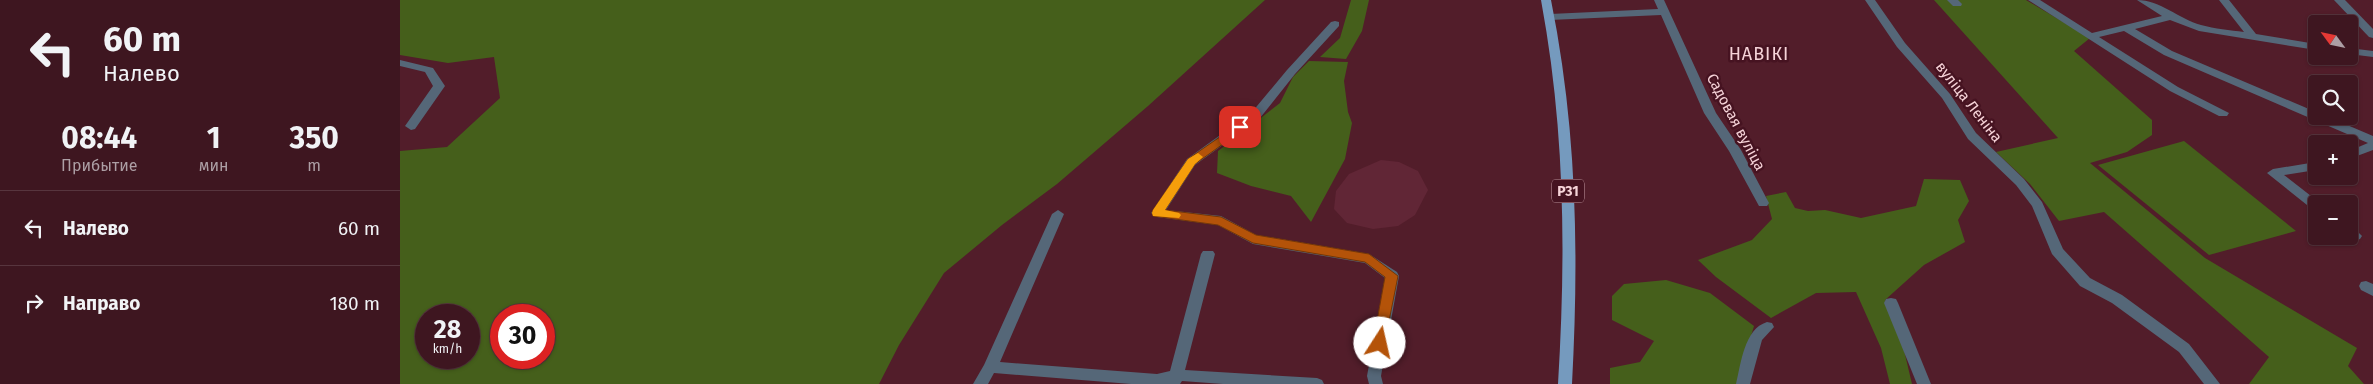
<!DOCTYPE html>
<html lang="ru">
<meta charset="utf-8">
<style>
body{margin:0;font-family:"Fira Sans",sans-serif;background:#451f29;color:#f1f3f6;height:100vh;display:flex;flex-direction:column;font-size:19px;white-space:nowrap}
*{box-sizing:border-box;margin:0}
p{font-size:16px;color:#ad9fa5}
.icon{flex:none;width:28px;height:28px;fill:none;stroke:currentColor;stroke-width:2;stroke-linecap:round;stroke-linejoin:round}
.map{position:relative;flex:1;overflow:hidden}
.panel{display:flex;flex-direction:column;background:#3e1620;width:400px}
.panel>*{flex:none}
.top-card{background:#3e1620;color:#f1f3f6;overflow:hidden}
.needle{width:32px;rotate:303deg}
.buttons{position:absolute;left:1908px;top:15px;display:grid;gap:10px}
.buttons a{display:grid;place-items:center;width:50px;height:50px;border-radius:5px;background:#3e1620;box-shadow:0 1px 4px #0004,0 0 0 1px #57353e;font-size:25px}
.speed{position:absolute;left:15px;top:304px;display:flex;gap:10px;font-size:25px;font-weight:700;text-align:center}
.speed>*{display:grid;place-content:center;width:65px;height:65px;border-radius:50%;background:#3e1620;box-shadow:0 1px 4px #0004,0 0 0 1px #57353e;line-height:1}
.speed small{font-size:12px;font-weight:400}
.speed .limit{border:8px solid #d22;background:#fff;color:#111}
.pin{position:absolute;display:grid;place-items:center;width:42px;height:42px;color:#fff;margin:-21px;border-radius:10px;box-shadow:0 2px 8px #0006}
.me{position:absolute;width:55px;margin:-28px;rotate:10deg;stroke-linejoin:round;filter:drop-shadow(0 0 4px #0008)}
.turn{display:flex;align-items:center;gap:18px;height:105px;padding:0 20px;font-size:22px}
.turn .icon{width:65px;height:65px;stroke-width:2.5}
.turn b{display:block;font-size:35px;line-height:42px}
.eta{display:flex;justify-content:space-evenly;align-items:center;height:85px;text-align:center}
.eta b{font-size:30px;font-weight:700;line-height:35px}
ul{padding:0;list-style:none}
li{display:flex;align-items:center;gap:15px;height:75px;padding:0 20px;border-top:1px solid #57353e}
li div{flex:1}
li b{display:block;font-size:19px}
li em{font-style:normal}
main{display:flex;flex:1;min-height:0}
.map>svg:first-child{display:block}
</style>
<main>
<section class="panel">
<div class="top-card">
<div class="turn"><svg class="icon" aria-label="left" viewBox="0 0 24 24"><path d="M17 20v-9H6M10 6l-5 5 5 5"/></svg><div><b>60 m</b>Налево</div></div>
</div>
<div class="eta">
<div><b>08:44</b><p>Прибытие</p></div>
<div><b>1</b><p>мин</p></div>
<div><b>350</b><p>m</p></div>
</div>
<ul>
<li><svg class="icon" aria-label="left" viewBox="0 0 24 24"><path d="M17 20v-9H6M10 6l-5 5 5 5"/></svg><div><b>Налево</b></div><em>60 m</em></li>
<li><svg class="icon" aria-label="right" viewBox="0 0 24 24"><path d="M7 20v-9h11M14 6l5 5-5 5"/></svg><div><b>Направо</b></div><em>180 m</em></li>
</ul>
</section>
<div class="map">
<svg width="1973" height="384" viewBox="0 0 1973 384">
<rect width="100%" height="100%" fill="#521d2a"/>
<polygon fill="#612636" points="981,160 999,162 1018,171 1028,190 1015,215 998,226 973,229 947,223 934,209 936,191 949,174"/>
<g fill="#455f1b" fill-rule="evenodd">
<path d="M0 0H865L748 106 657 184 602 225 544 273 499 345 479 384H0V151L47 147 100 98 94 57 48 63 0 55ZM26 315H69V358H26ZM101 315H144V358H101Z"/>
<polygon points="951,0 969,0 962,31 946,59 920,57 940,38"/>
<polygon points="1534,0 1626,0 1690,38 1674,51 1752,120 1752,135 1727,152 1690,163 1805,258 1957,348 1948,366 1964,384 1849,384 1869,357 1704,212 1659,221 1630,184 1596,152 1658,138"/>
<polygon points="909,61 948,62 944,81 948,112 952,123 945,159 911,222 891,196 851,186 817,173 818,151 880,103 893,77"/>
<polygon points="1784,141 1896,231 1809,255 1698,165"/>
<polygon points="1524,179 1560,180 1569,201 1558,220 1565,242 1524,265 1485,300 1503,346 1512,384 1490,384 1481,348 1456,292 1416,293 1371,318 1316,277 1298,260 1352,240 1372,219 1366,196 1386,192 1395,208 1408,211 1425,210 1461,218 1516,206"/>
<polygon points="1266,280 1310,293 1354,326 1337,384 1210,384 1210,368 1240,362 1254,341 1212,320 1212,296 1224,284"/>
</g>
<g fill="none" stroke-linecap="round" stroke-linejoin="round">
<g fill="#556778" fill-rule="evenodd">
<polygon points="1254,0 1264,0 1316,113 1341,150 1369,203 1367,206 1359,206 1329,151 1304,113 1261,15 1150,20 1145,17 1150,14 1258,9"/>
<polygon points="1465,0 1475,0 1505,43 1550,94 1576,133 1624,179 1642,202 1663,249 1690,278 1722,295 1789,344 1820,384 1804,384 1779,352 1712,303 1680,286 1652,254 1632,206 1616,185 1568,139 1542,98 1497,47"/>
<polygon points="1547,0 1558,0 1562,4 1561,6 1553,6"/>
<path d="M1628 0H1640L1692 33 1762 16 1737 0C1760 0 1779 19 1801 25 1815 29 1830 30 1844 32L1819 0H1829L1856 34 1916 44V50L1799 31 1770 20 1735 29 1772 51 1916 112V116H1926L1973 136V150L1949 159V151L1968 143 1764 55 1724 31 1699 37 1778 87 1829 113 1827 116H1819L1770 91Z"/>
<polygon points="1934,0 1945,0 1973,29 1973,38 1969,37"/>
<polygon points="935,21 939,22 939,26 895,74 860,118 795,165 766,210 821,216 856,235 969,254 997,272 999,276 981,376 983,384 969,384 967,376 985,278 965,263 853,244 818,225 757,217 751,213 787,159 852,112 887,70 931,22"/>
<polygon points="1949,48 1973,51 1973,57 1949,54"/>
<polygon points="0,60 33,68 45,86 15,129 11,130 5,126 33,86 25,72 0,66"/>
<polygon points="1916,162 1916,170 1884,175 1920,203 1916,204 1916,210 1912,209 1867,173 1873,169"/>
<polygon points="658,210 664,214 600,362 757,374 770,371 801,254 803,251 813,251 815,254 785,370 917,378 922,380 924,384 823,384 782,381 780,384 731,384 594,373 588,384 573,384 584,365 652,214"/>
<polygon points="1949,226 1954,228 1962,236 1960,239 1955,241 1947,236 1949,236"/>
<polygon points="1966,281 1973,284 1973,296 1961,290 1959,286 1961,282"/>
<polygon points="1491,298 1496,299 1498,303 1531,384 1517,384 1484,303 1486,299"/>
<path d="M1367 322 1372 323 1374 327 1362 340 1350 384H1336C1341 364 1344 329 1367 322Z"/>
</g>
<path fill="#759abe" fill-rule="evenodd" d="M1141 0H1151C1177 129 1179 253 1172 384H1158C1166 253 1165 129 1141 0Z"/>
</g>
<polygon fill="#b45309" stroke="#753606" points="840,123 844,124 844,129 795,164 765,210 821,217 856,235 969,254 998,276 984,346 975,346 973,343 985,277 965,262 853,243 818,225 753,216 752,213 753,210 788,159"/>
<polygon fill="#f59e0b" points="798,153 803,157 795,164 765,210 779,213 781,215 779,218 753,216 752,213 753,210 788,159"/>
<g text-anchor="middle" stroke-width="5" stroke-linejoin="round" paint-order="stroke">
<rect fill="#461321" stroke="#c199a1" stroke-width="1" x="1152" y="179.5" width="32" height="23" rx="4"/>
<g font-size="14" font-weight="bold" fill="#f6d3d8">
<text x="1168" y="196">Р31</text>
</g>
<g font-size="15" fill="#f6d3d8" stroke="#461321">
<text transform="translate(1569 102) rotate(52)" y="5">вуліца Леніна</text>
<text transform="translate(1336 122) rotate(62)" y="5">Садовая вуліца</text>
</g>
<g font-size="18" letter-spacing="1" fill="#f6d3d8" stroke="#461321">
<text x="1359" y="60">НАВІКІ</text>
</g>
</g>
</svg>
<div class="buttons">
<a><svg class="needle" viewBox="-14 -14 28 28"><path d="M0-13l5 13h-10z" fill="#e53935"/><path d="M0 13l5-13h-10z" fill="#ad9fa5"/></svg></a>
<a><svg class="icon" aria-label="search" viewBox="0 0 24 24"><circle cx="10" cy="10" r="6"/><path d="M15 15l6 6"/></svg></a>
<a>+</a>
<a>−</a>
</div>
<div class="speed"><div>28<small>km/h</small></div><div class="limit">30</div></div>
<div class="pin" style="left:840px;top:127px;background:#d93025"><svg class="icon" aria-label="arrive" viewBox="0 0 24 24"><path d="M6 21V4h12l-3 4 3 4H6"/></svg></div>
<svg class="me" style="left:980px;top:343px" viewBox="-20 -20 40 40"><circle r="19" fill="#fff"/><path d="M0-13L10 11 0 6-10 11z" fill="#b45309"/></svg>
</div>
</main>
